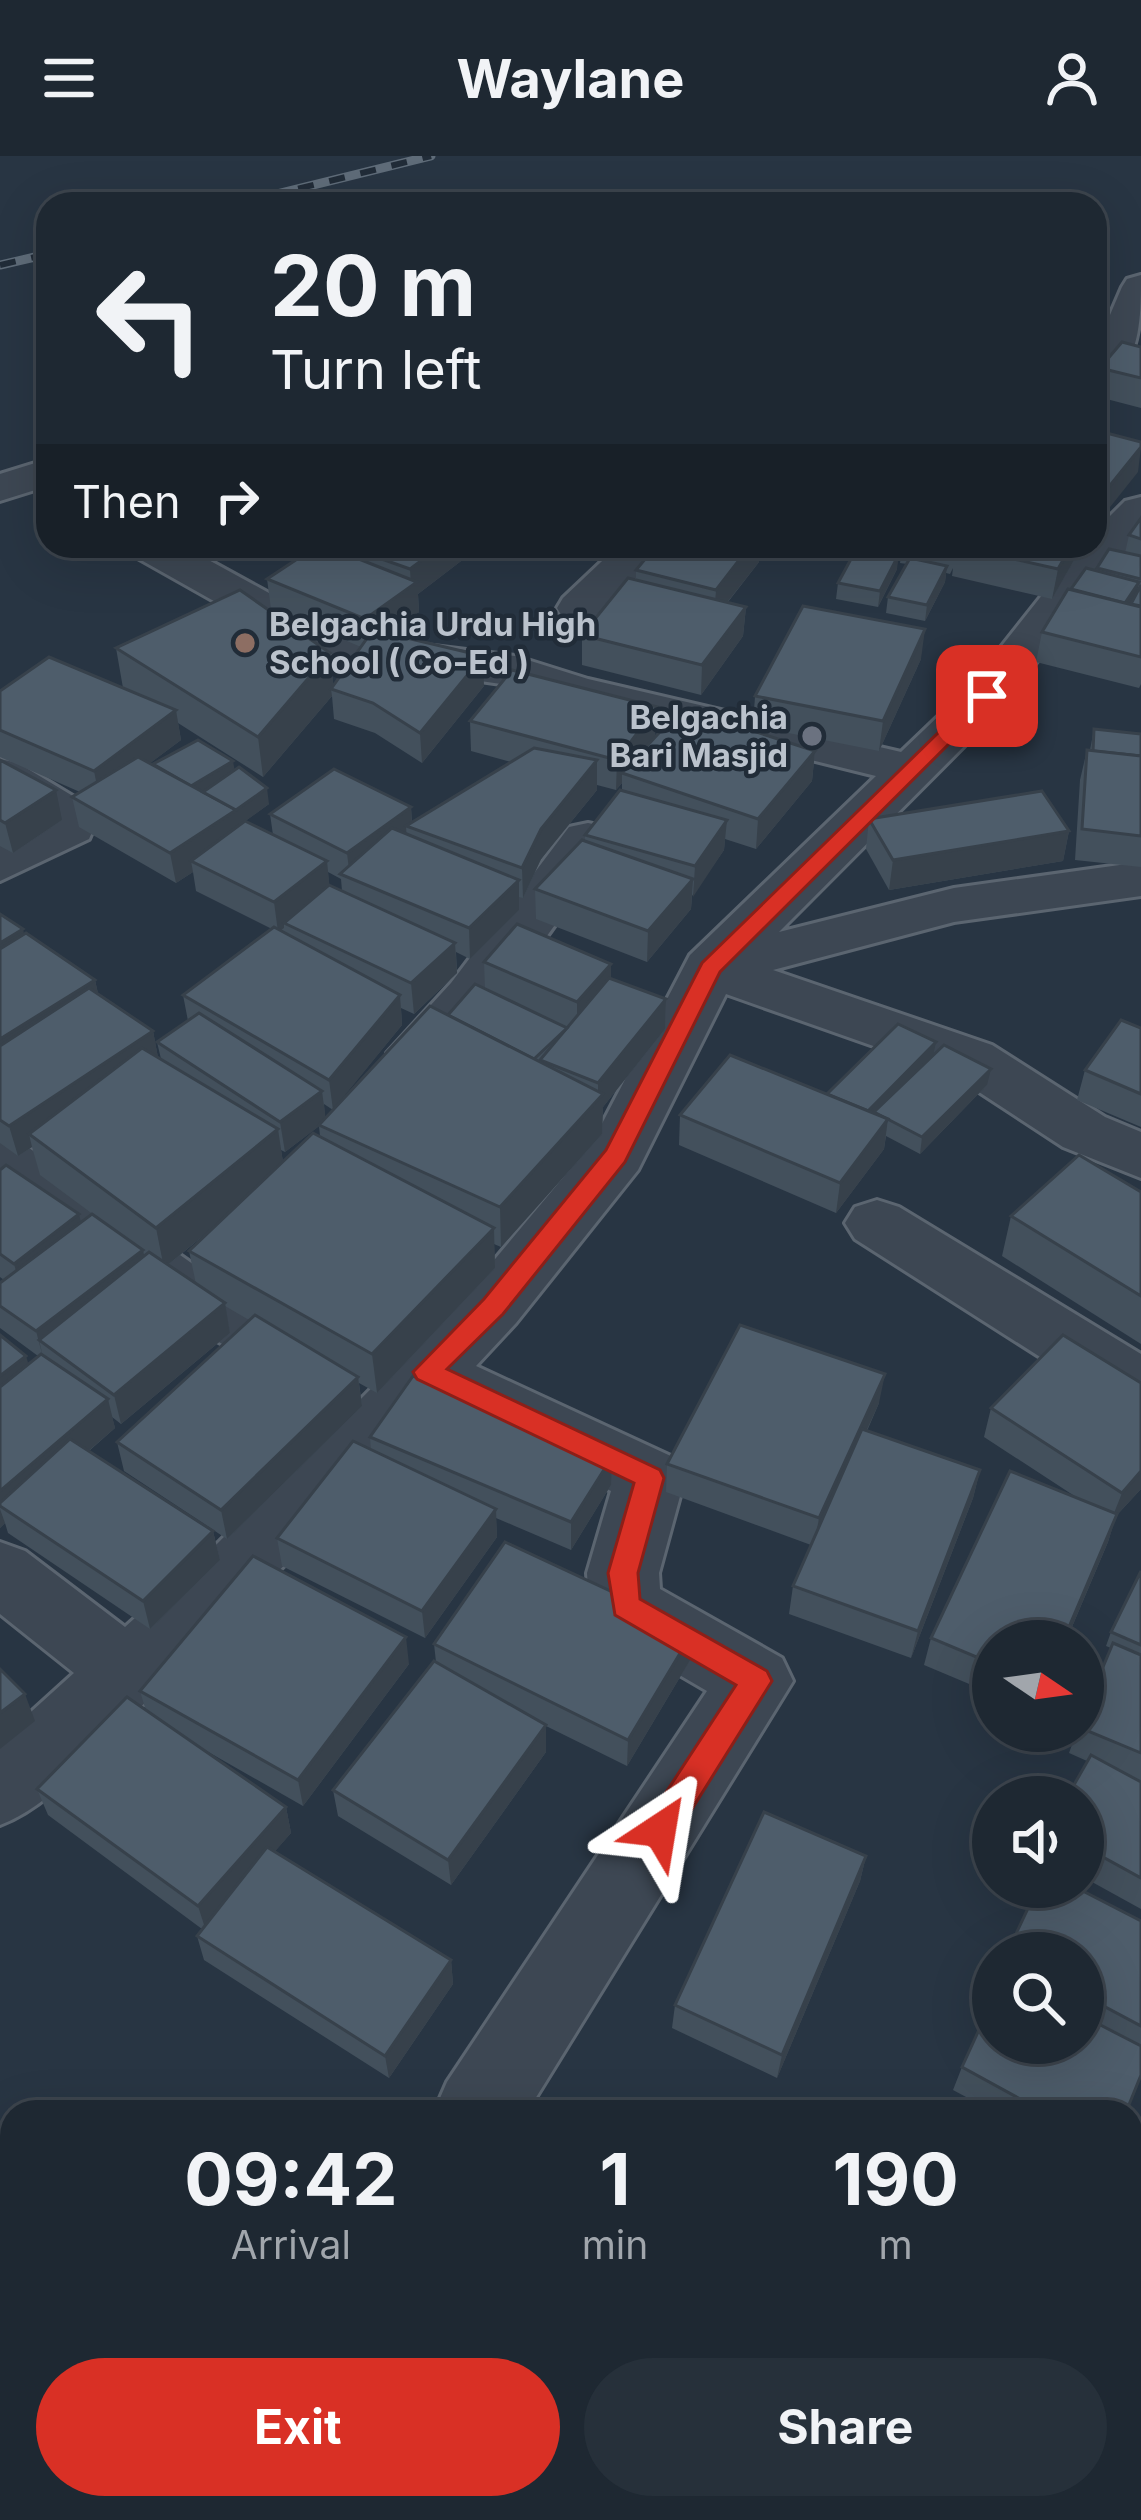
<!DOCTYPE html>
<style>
body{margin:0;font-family:Inter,sans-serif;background:#26303a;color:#f1f3f6;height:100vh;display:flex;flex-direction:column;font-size:45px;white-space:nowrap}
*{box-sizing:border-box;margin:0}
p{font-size:39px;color:#a1a6ac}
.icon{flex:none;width:66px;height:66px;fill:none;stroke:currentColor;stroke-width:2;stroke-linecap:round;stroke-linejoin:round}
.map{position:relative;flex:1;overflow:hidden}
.drawer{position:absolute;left:0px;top:1944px;width:1143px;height:420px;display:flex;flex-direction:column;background:#1e2832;border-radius:36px 36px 0 0;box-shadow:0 12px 48px #0002,0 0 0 3px #3c444d}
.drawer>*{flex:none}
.top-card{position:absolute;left:36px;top:36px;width:1071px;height:366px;border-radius:36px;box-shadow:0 12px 48px #0002,0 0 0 3px #3c444d;background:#1e2832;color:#f1f3f6;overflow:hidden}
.needle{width:78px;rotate:103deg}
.buttons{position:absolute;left:972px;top:1464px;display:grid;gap:24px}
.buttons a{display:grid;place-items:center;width:132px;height:132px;border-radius:50%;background:#1e2832;box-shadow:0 12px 48px #0002,0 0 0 3px #3c444d;font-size:60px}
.pin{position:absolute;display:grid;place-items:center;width:102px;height:102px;color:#fff;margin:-51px;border-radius:24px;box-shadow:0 6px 18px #0006}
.me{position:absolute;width:132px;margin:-66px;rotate:33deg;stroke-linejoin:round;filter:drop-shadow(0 0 9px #0008)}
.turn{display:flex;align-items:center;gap:42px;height:252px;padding:0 36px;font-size:54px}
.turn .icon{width:156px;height:156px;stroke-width:2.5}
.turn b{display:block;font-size:84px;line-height:102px}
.then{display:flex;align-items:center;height:114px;padding:0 36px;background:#0003;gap:24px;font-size:45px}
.eta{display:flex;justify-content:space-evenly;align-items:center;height:204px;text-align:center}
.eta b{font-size:72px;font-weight:700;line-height:84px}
.primary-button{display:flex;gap:24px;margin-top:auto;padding:24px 36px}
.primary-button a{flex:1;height:138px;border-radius:72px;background:#d93025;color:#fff;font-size:48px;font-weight:700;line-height:138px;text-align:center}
.primary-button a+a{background:#26303a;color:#f1f3f6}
header{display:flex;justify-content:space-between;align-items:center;height:156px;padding:0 36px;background:#1e2832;font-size:54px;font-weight:700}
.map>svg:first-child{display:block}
</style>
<header><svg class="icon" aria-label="menu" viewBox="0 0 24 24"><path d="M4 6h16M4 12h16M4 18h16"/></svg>Waylane<svg class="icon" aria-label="person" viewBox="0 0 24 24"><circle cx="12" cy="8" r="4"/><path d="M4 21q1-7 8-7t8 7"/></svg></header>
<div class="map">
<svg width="1141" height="2364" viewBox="0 0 1141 2364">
<rect width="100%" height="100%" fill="#283543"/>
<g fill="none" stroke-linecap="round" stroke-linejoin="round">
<g stroke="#5b6570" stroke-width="6">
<g id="minor">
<path d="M1141 119C1141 150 1141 181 1127 208H1099L1095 194 1122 131 1127 123Z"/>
<polygon points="48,303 48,330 0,345 0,318"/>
<path d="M1141 341V380L1092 431 1004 550 779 776 954 732 1141 706V740L954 766 773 814 992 889 1105 961 1141 976V1022L1063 991 950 917 726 838 638 1014 516 1167 476 1210 675 1302 685 1322 659 1417 660 1433 782 1502 793 1525 527 1956H434L447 1926 707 1535 599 1472 589 1450 587 1417 611 1335 437 1251C336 1358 232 1464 126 1565 88 1601 50 1650 0 1669V1584L74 1517 0 1458V1386L25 1395 125 1471 214 1391 470 1133 592 987 690 799 876 620 508 529 349 506 244 462 134 400 127 390H183L278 442 376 483 515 500 588 523 901 596 970 530 1081 390H1095V375L1125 345Z"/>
<polygon points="618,390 667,390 597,462 580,466 563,462 557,452 563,442"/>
<polygon points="0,603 18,607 91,651 98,662 89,683 0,725 0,687 41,666 0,640"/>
<path d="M588 667 607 671 614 683C586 726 470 896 432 912 418 918 409 915 395 911L387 897 451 827 569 671Z"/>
<polygon points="0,980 22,987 204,1116 343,1195 352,1213 343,1231 319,1239 295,1231 158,1150 0,1033"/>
<polygon points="877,1044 899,1051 1141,1198 1141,1257 1117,1250 855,1083 845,1067 855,1051"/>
<polygon points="1141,1979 1141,2084 1131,2088 1131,1983"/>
<polygon points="165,2352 264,2352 259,2364 160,2364"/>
<polygon points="944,2352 1040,2352 1035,2364 939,2364"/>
</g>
</g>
<use href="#minor" fill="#3d4753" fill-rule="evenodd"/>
<g stroke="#5f6c79" stroke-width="9">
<g id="rail">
<polyline points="236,48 431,0"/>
<polyline points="0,109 48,98"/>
</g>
</g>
<use href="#rail" stroke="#212c38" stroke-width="6" stroke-dasharray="16" stroke-linecap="butt"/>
</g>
<g fill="#43505c" fill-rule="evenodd">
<polygon points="1141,191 1141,252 1095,240 1100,212"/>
<polygon points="1141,362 1141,528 1139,532 1036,506 1042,476 1071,434 1097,412 1125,397 1129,379"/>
<path d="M317 390H465V402L418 438 419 456 388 478 484 530 422 607 375 577 334 563 332 540 263 621 178 567 181 584 150 607 153 609 234 614 269 648 238 670 273 679 270 658 411 651 412 667 511 606 471 595 470 565 815 595 812 625 756 693 725 683 724 694 692 740 691 753 647 806 536 763 535 733 585 685V679L622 634V627L616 634 597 629V634L541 703 523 742 519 741V754L470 803 456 796 457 817 414 858 401 852 402 869 333 953 448 859 485 833 484 806 611 823 666 843 665 873 603 951 602 978 501 1091 494 1088 495 1112 377 1237 359 1227 362 1250 227 1383 124 1315 117 1286 249 1164 225 1150 230 1177 121 1268 112 1261 115 1272 89 1295 213 1375 220 1404 150 1473 8 1377 5 1367 0 1372V1179L28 1208 38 1200 0 1172V1125L4 1124 0 1121V1014L81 1067 98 1062 40 1019 32 991 18 1000 0 987V758L24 779 95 824 98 838 153 875 158 902 161 903 157 886 188 865 183 839 272 773 196 735 193 716 176 727 79 671 72 641 80 636 0 601V535L123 532 116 492 330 497 333 529 361 491 271 453 267 423ZM328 716 341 723 342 735 329 730ZM324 948 333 954 325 962ZM319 970 320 980 283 1006 281 994 285 996ZM214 1071 189 1095 196 1128 168 1109Z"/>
<polygon points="465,390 520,390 506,402"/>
<polygon points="903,390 1082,390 1052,443 952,420 953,412 950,418 946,417 945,426 925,465 886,457 888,441 907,408 900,407"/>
<polygon points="759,406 728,446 746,451 743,480 701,539 582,509 582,479 636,424 636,414"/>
<polygon points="897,413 878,451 836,443 838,427"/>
<polygon points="921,503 879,595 753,570 755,540"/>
<polygon points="1094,573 1141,578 1141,711 1075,704 1080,624 1087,594 1090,594"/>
<polygon points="0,604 62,664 13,697 0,690"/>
<polygon points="869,663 1069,675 1063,705 889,734 866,693"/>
<polygon points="1141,872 1141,971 1077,944 1085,914"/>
<polygon points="936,886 934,899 987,929 920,998 886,980 884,993 836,1057 679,989 680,959 827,938"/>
<polygon points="1141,1036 1141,1188 1002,1100 1011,1060"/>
<polygon points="879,1247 867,1275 980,1314 973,1342 911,1502 789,1458 793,1430 811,1389 666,1336 667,1308"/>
<polygon points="991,1252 1141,1333 1116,1360 1108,1386 1066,1485 993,1485 993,1538 924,1509 931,1482 1076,1341 984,1281"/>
<polygon points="370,1281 611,1329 571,1394 496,1362 497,1381 425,1482 282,1410 277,1382 371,1294"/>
<polygon points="1141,1415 1141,1753 1083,1721 1083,1641 1087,1605 1069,1597 1077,1575 1083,1575 1083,1559 1111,1492 1106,1490 1111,1476"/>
<polygon points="434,1488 692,1501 627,1610 546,1570 546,1596 451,1729 338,1660 333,1634 436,1506"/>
<polygon points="409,1508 303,1650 196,1589 286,1651 291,1677 275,1695 451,1804 453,1828 389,1922 204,1804 197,1780 202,1773 48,1659 37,1633 146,1555 140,1535"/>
<polygon points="866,1700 860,1725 777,1922 672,1872 675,1849"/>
<polygon points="1141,1765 1141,1919 1126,1956 994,1956 953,1934 962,1911 1083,1887 1083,1797"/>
<polygon points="1137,2049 1141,2051 1141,2323 1131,2317 1131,2060"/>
</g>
<g fill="#37414b">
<polygon points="1141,291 1138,316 1095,370 1095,348"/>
<polygon points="441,390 465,390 465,402 418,438 419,456 367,493 365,463 411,431 410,413"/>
<polygon points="505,390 520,390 506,402"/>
<polygon points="750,390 760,390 759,406 714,463 716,434"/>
<polygon points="1071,390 1082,390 1052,443 1058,413"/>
<polygon points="899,398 897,413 878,451 880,435"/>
<polygon points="947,410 945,426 925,465 927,449"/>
<polygon points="1139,426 1136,442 1121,463 1125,447"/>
<polygon points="746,451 743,480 701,539 702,509"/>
<polygon points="925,473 921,503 879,595 883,565"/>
<polygon points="330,497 334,534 331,533 332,540 263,621 258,581"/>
<polygon points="483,500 484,530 422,607 420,577"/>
<polygon points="657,551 655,581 622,617 622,627 616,634 617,604"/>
<polygon points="176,554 181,584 100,645 94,615"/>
<polygon points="815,595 812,625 756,693 758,663"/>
<polygon points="597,604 597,634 541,703 523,742 522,712 541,673"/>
<polygon points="233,605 236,622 206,639 188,631"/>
<polygon points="267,632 269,648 191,705 193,716 176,727 170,697"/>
<polygon points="56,634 62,664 13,697 5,667"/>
<polygon points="411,651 412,672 406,670 407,686 350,722 347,697"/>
<polygon points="727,664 724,694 693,741 695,710"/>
<polygon points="1069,675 1063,705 889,734 893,704"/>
<polygon points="327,705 330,735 284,767 284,772 278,776 274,746"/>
<polygon points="693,723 691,753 647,806 648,775"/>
<polygon points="519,724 519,754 470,803 469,772"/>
<polygon points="23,773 30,803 0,823 0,787"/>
<polygon points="455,787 457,817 414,858 411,827"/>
<polygon points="611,808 611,839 577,876 577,846"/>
<polygon points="95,824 102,854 0,919 0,883"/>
<polygon points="400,839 402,869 333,954 329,924"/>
<polygon points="666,843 665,873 603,951 602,978 501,1091 500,1051 598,944 598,927"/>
<polygon points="153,875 159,906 29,978 32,991 18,1000 9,970"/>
<polygon points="936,886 933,903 878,958 863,959"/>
<polygon points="991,913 987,929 920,998 922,981"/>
<polygon points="322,935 326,965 285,996 280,966"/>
<polygon points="888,963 884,993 836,1057 840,1027"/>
<polygon points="278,973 284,1013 164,1112 156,1072"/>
<polygon points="79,1058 86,1088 22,1137 14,1108"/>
<polygon points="494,1072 495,1112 377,1237 372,1198"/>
<polygon points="143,1094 149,1123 39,1184 44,1205 36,1175"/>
<polygon points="225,1147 230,1177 121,1268 114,1239"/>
<polygon points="26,1200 31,1216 0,1239 0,1220"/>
<polygon points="885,1218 879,1247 814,1390 819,1362"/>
<polygon points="358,1221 362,1250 227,1383 221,1354"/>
<polygon points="108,1243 115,1272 14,1359 0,1350 0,1335"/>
<polygon points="612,1301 611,1329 571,1394 571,1366"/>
<polygon points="980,1314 973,1342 911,1502 918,1475"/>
<polygon points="1141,1315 1141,1333 1116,1360 1108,1386 1066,1485 1063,1485 1122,1337"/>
<polygon points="0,1353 5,1367 0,1372"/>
<polygon points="496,1353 497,1381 425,1482 422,1455"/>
<polygon points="213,1375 220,1404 150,1473 143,1445"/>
<polygon points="694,1474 692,1501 627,1610 628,1584"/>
<polygon points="406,1481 409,1508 303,1650 298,1624"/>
<polygon points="25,1538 35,1565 0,1593 0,1557"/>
<polygon points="546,1569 546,1596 451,1729 448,1704"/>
<polygon points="286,1651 291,1677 206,1775 198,1750"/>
<polygon points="866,1700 860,1725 777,1922 782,1899"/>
<polygon points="451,1804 453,1828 389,1922 385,1900"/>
<polygon points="12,2222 12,2265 0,2279 0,2236"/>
</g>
<g fill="#4e5d6b" stroke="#37414b" stroke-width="3">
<polygon points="1122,186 1141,191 1141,222 1100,212"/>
<polygon points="1095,274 1141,286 1141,291 1095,348"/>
<polygon points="1141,362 1141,383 1129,379"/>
<polygon points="317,390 326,390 417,426 365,463 267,423"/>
<polygon points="345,390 441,390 410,413"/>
<polygon points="656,390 750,390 716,434 636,414"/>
<polygon points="858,390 899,398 880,435 838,427"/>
<polygon points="903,390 957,390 953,402"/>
<polygon points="957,390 1071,390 1058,413"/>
<polygon points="1109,393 1141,400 1141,423 1097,412"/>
<polygon points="910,402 947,410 927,449 888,441"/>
<polygon points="1086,412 1139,426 1125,447 1071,433"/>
<polygon points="628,422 746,451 702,509 582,479"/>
<polygon points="1141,429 1141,450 1131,448"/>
<polygon points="1068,433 1141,451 1141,501 1042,476"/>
<polygon points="240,434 330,497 258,581 116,492"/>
<polygon points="803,450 925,473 883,565 755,540"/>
<polygon points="373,474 483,500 420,577 373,547 331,533"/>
<polygon points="49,501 176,554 94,615 0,574 0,535"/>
<polygon points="512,514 657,551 617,604 470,565"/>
<polygon points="682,552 815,595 758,663 622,617"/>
<polygon points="1094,573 1141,578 1141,600 1093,595"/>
<polygon points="198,584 233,605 191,630 153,608"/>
<polygon points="534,592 597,604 541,673 522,712 406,670"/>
<polygon points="1087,594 1141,600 1141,680 1082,673"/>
<polygon points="138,601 236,654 170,697 72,641"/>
<polygon points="0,604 56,634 5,667 0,664"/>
<polygon points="239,611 267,632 236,654 203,636"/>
<polygon points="334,613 411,651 347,697 270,658"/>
<polygon points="620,634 727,664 695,710 585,679"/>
<polygon points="1042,635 1069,675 893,704 869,663"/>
<polygon points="245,665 327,705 274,746 191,705"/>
<polygon points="392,672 519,724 469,772 340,718"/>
<polygon points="582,684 693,723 648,775 535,733"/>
<polygon points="329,729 455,787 411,827 284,767"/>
<polygon points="0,758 23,773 0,787"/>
<polygon points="517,768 611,808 577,846 484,806"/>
<polygon points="274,771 400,839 329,924 183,839"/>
<polygon points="26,777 95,824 0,883 0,793"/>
<polygon points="609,822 666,843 598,927 540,904"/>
<polygon points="475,828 567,872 534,903 448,859"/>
<polygon points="89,832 153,875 9,970 0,964 0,890"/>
<polygon points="430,850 603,938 500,1051 319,969"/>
<polygon points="199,857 322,935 280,966 157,886"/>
<polygon points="1121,864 1141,872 1141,938 1085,914"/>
<polygon points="898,868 936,886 868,955 827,938"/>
<polygon points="944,889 991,913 922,981 874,956"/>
<polygon points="142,892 278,973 156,1072 29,978"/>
<polygon points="730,899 888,963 840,1027 680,959"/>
<polygon points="313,977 494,1072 372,1198 189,1095"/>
<polygon points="1079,999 1141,1036 1141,1140 1011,1060"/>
<polygon points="6,1009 79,1058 14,1108 0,1098 0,1014"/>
<polygon points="92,1058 143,1094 36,1175 0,1150 0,1127"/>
<polygon points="149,1096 225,1147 114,1239 39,1184"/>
<polygon points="255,1159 358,1221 221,1354 117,1286"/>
<polygon points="740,1169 885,1218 819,1362 667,1308"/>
<polygon points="0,1179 26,1200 0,1220"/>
<polygon points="1063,1179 1141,1227 1141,1315 1122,1337 991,1252"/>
<polygon points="41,1198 108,1243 0,1335 0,1231"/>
<polygon points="413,1220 612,1301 571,1366 370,1281"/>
<polygon points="862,1273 980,1314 918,1475 793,1430"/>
<polygon points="70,1283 213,1375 143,1445 0,1350 0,1347"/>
<polygon points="353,1285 496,1353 422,1455 277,1382"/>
<polygon points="1010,1315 1117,1358 1063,1485 993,1485 993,1508 931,1482"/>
<polygon points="505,1386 694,1474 628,1584 434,1488"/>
<polygon points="253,1400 406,1481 298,1624 140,1535"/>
<polygon points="1141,1415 1141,1489 1111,1476"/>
<polygon points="1113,1487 1141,1499 1141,1597 1083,1573 1083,1559"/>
<polygon points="434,1505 546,1569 448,1704 333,1634"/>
<polygon points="0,1513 25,1538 0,1557"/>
<polygon points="127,1541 286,1651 198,1750 37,1633"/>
<polygon points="1091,1599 1141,1626 1141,1722 1083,1690 1083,1641 1067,1641"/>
<polygon points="764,1656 866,1700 782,1899 675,1849"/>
<polygon points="267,1691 451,1804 385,1900 197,1780"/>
<polygon points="1038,1731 1075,1731 1141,1765 1141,1870 1083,1839 1083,1797 1007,1797"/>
<polygon points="993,1843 993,1887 1083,1887 1083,1860 1141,1890 1141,1919 1126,1956 1044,1956 962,1911"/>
<polygon points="1137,2049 1141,2051 1141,2299 1131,2293 1131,2064"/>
<polygon points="0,2199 12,2210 12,2222 0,2236"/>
<polygon points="12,2267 12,2352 149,2352 161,2364 0,2364 0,2281"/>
</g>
<polygon fill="#d93025" stroke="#8d1f18" stroke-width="3" points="980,536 997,540 720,816 625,1006 503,1158 447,1213 660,1314 664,1322 638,1417 640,1443 767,1515 772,1525 672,1685 660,1689 648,1685 644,1674 648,1664 736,1529 615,1459 608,1417 634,1327 417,1223 413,1216 484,1143 606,994 702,807"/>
<circle fill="#8d6e63" stroke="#212c38" stroke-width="4.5" cx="245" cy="487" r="12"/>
<circle fill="#6b7280" stroke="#212c38" stroke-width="4.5" cx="812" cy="580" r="12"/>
<g text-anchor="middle" stroke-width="9" stroke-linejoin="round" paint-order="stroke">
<g font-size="33" font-weight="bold" fill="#bac2cc" stroke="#212c38" text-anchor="start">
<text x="269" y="480">Belgachia Urdu High<tspan x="269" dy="38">School ( Co-Ed )</tspan></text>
<text x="788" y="573" text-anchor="end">Belgachia<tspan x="788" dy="38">Bari Masjid</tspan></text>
</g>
</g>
</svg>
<div class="buttons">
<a><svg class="needle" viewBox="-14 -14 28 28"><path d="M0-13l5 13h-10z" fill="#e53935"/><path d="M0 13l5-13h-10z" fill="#a1a6ac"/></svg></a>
<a><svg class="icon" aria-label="sound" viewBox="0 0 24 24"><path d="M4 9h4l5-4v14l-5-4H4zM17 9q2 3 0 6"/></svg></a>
<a><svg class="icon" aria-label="search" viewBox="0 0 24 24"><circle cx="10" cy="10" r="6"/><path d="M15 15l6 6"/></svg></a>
</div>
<div class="pin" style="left:987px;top:540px;background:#d93025"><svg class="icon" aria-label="arrive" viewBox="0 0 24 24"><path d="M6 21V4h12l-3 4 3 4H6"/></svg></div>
<svg class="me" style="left:660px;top:1674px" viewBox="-20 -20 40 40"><path d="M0-17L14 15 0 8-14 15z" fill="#d93025" stroke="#fff" stroke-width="4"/></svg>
<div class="top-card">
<div class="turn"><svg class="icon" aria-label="left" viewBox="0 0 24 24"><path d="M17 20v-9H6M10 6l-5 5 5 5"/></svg><div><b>20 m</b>Turn left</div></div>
<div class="then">Then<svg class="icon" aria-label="right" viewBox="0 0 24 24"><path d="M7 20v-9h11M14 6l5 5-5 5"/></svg></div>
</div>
<section class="drawer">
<div class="eta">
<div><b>09:42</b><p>Arrival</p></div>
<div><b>1</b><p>min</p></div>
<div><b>190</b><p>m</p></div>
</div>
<div class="primary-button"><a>Exit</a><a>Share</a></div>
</section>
</div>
